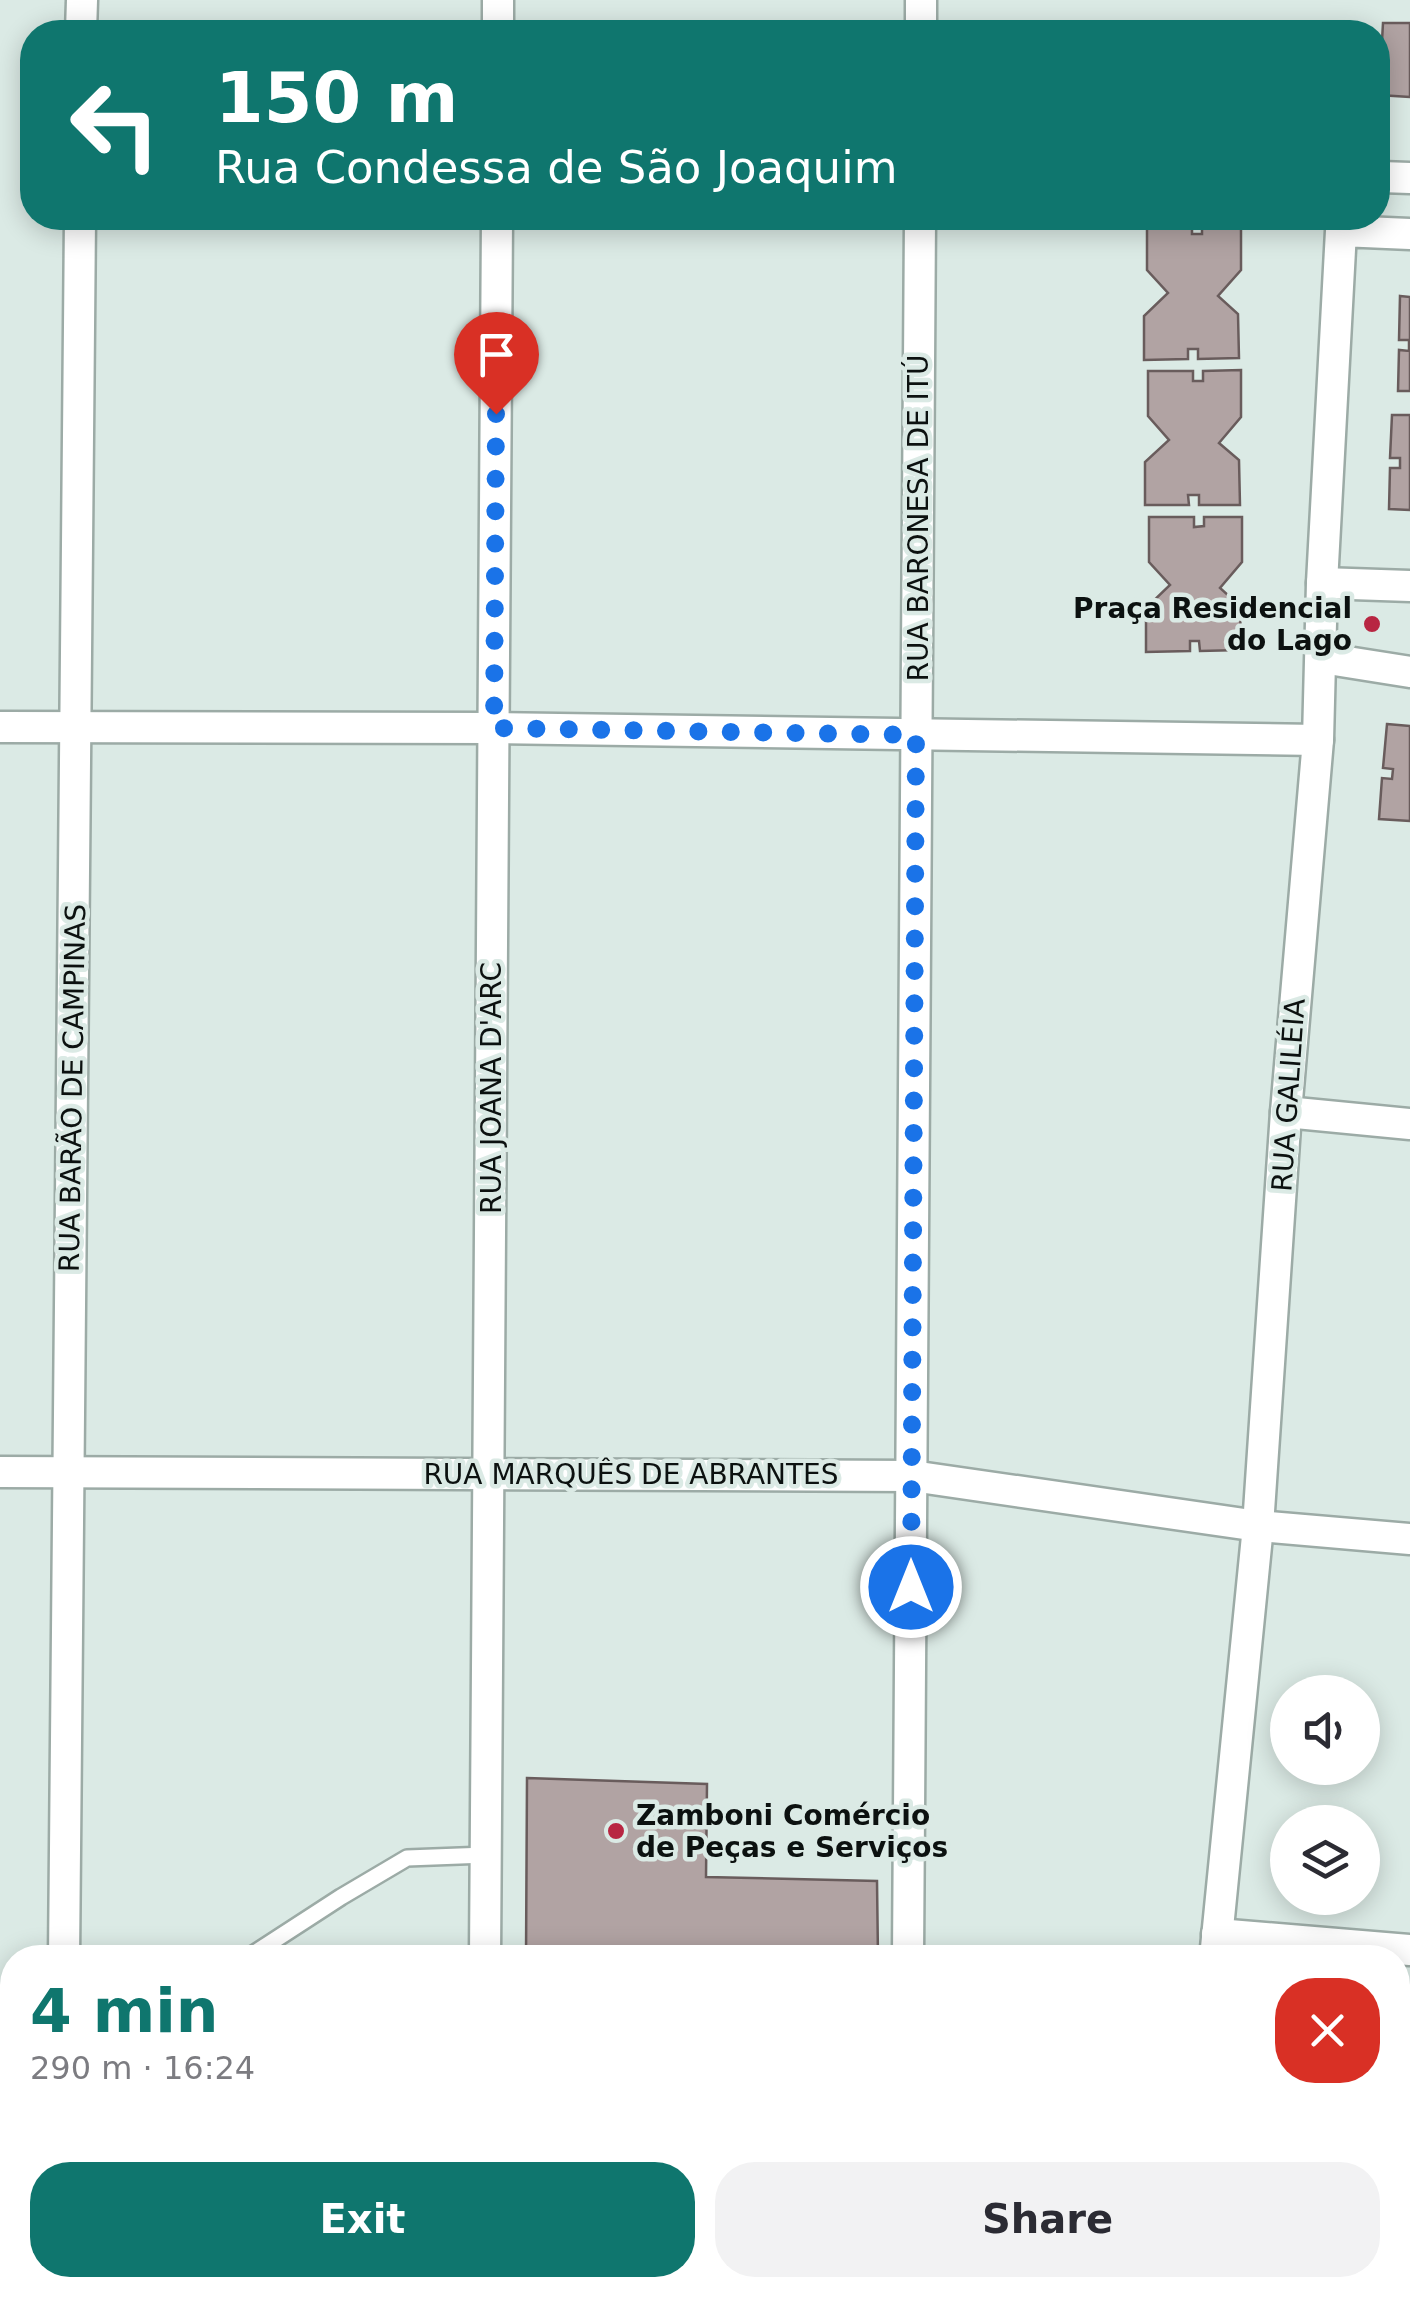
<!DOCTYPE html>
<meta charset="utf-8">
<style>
body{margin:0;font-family:"DejaVu Sans",sans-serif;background:#f2f2f3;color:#2b2b33;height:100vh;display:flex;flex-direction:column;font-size:38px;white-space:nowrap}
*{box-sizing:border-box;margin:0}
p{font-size:32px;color:#7c7c81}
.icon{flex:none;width:55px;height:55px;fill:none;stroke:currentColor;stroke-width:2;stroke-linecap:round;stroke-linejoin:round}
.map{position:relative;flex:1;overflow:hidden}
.details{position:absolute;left:0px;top:1945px;width:1410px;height:352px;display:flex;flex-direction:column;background:#fff;border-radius:40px 40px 0 0;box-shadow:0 5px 25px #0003}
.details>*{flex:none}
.guide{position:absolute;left:20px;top:20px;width:1370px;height:210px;border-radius:40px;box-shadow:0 5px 25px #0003;background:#0f766e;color:#fff;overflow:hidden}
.controls{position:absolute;left:1270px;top:1675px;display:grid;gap:20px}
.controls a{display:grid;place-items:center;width:110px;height:110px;border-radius:50%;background:#fff;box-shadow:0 5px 25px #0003;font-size:50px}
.pin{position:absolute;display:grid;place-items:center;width:85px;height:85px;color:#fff;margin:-102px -42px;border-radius:50% 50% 50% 0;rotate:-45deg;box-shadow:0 0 10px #0007}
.pin .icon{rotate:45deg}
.me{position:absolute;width:110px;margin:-55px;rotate:0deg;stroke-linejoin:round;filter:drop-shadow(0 0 8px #0008)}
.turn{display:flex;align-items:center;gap:35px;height:210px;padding:0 30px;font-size:45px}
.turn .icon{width:130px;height:130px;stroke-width:2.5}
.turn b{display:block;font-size:70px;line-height:85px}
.round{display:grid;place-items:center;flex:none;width:105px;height:105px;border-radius:40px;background:#f2f2f3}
.overview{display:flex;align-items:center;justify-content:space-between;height:170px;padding:0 30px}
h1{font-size:60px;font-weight:700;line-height:75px;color:#0f766e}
.cta{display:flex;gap:20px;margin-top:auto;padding:20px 30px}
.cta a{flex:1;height:115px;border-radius:40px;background:#0f766e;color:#fff;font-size:40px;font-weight:700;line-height:115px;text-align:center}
.cta a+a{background:#f2f2f3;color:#2b2b33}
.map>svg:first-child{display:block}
</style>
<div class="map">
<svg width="1410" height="2297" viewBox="0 0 1410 2297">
<defs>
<pattern id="grass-tufts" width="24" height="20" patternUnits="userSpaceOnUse" patternTransform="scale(2.5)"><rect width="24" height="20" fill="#a9c9bf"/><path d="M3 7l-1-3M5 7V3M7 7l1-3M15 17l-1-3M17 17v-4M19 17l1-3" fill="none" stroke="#90aca3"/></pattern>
</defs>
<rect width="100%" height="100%" fill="#dbeae5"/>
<polygon fill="url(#grass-tufts)" points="0,2247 12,2247 12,2285 27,2285 26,2297 0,2297"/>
<g fill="#b1a3a3" stroke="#695c5c" stroke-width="2.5">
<polygon points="1383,23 1410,23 1410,97 1379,95"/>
<polygon points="1269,24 1306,25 1306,32 1269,32"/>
<polygon points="1192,224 1192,234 1202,234 1202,224 1241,224 1241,270 1218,296 1238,314 1239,358 1198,359 1198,349 1188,349 1188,359 1144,360 1144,316 1168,293 1147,270 1147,225"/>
<polygon points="1400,296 1410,297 1410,391 1398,391 1399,350 1409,351 1409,340 1399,340"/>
<polygon points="1241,370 1241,417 1219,443 1239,460 1240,505 1199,505 1199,495 1188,495 1189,505 1145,505 1145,462 1169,440 1148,416 1148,371 1193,371 1193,381 1203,381 1203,371"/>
<polygon points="1392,415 1410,415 1410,510 1389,509 1390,468 1400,468 1400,458 1390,458"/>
<polygon points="1149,517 1194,517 1194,527 1204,526 1204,517 1242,517 1242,562 1220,588 1240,606 1241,650 1200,651 1199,641 1190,641 1190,651 1146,652 1146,608 1170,585 1149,562"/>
<polygon points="1387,724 1410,726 1410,821 1379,819 1382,778 1392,779 1393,769 1383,768"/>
<polygon points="527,1778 707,1784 706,1877 877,1881 878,1958 526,1958"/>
<rect x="92" y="2285" width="168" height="12"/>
</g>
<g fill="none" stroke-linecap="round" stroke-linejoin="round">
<g stroke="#9caba6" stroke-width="20">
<polyline id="service" points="247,1958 341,1897 407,1858 486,1855"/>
</g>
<g stroke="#9caba6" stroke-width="35">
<g id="minor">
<polyline points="81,32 82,0"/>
<polyline points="498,32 498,0"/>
<polyline points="921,32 921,0"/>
<polyline points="1381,177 1410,178"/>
<polyline points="1322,583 1410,586"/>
<polyline points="1322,658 1410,672"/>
<polyline points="0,727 494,728 1318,740"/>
<polyline points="1286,1112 1410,1124"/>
<polyline points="0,1472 912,1476 1258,1526 1410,1539"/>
<polyline points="1217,1934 1410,1950"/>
<polyline points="64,1958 80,218"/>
<polyline points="485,1958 497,218"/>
<polyline points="908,1958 920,218"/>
<polyline points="1215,1958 1258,1526 1286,1112 1318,740 1322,583 1341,231 1410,234"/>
<polyline points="0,2205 12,2206"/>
<polyline points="60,2297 61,2285"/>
<polyline points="484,2297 484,2285"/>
<polyline points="906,2297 906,2285"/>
<polyline points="1181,2297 1182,2285"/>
</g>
</g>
<use href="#service" stroke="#fff" stroke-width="15"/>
<use href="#minor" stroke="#fff" stroke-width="30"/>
</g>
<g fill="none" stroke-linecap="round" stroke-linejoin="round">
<polyline stroke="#1a73e8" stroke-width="18" stroke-dasharray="0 32.4" points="496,414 494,728 916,735 911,1587"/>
</g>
<g fill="#b82642" stroke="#dbeae5" stroke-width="4">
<circle cx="1372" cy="624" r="10"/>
<circle cx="616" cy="1831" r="10"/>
</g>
<g text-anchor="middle" stroke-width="9" stroke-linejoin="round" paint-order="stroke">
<g font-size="28" fill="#0c1110" stroke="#dbeae5">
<text transform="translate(918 518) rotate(-90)" y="10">RUA BARONESA DE ITÚ</text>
<text transform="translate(72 1088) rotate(-89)" y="10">RUA BARÃO DE CAMPINAS</text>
<text transform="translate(491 1088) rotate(-90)" y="10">RUA JOANA D'ARC</text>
<text transform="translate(1288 1095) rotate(-86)" y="10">RUA GALILÉIA</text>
<text x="631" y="1484">RUA MARQUÊS DE ABRANTES</text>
</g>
<g font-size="28" font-weight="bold" fill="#0c1110" stroke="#dbeae5" text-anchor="end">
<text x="1352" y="618">Praça Residencial<tspan x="1352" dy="32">do Lago</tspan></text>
<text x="636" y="1825" text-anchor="start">Zamboni Comércio<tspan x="636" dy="32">de Peças e Serviços</tspan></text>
</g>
</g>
</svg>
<div class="controls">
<a><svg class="icon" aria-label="sound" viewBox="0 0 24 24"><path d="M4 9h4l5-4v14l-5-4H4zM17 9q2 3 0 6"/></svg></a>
<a><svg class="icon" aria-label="layers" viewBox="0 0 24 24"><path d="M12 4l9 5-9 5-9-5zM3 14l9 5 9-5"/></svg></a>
</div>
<div class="pin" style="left:496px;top:414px;background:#d93025"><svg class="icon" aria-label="arrive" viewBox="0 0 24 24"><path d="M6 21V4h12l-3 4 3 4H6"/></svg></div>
<svg class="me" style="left:911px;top:1587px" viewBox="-20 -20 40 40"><circle r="17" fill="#1a73e8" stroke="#fff" stroke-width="3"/><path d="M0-11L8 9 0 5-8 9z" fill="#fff"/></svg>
<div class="guide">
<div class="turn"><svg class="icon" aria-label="left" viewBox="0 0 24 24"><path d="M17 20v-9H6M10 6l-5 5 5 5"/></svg><div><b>150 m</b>Rua Condessa de São Joaquim</div></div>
</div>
<section class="details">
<div class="overview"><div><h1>4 min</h1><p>290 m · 16:24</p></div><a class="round" style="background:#d93025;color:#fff"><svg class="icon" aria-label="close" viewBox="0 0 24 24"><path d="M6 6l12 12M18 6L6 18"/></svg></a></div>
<div class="cta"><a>Exit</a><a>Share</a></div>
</section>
</div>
